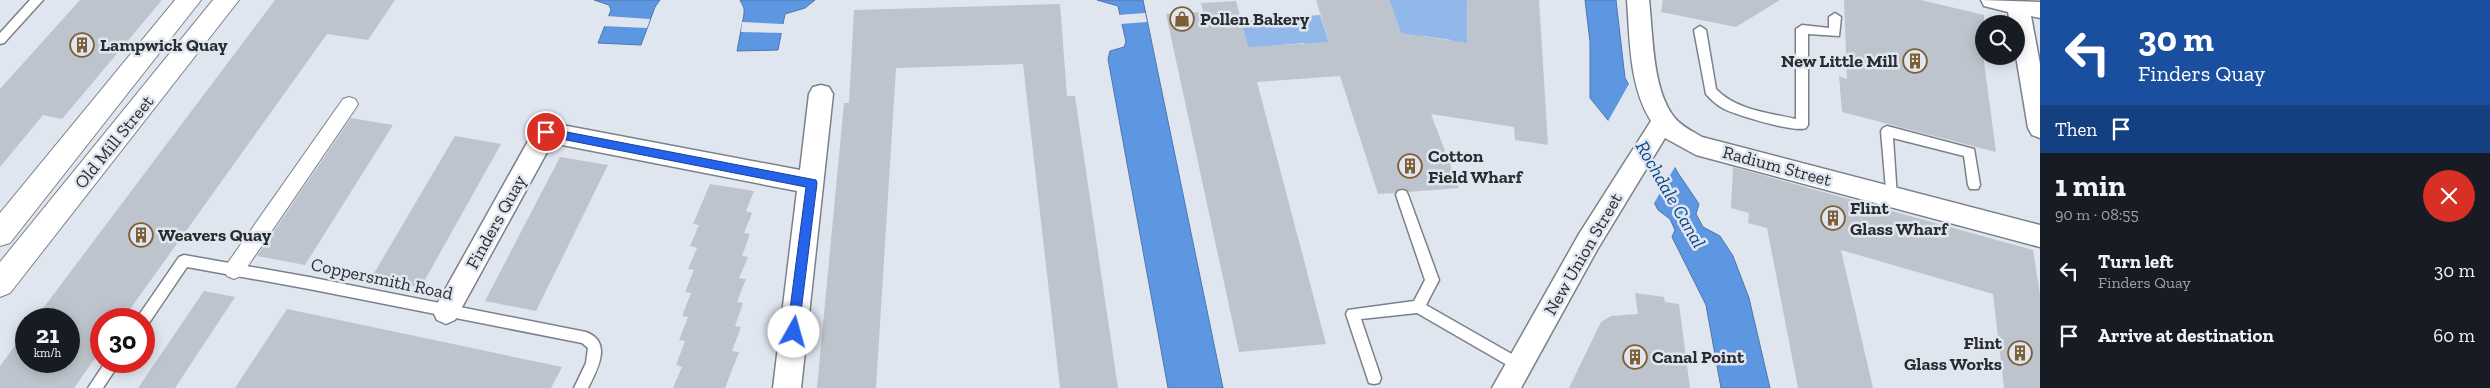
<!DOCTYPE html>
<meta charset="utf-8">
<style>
body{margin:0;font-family:"Zilla Slab",serif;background:#242831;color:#f1f3f6;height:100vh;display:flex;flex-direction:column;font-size:19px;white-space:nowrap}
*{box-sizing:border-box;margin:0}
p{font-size:16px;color:#9ea1a6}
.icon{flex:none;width:28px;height:28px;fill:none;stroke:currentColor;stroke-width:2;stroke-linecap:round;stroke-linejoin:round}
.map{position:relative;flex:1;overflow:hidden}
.panel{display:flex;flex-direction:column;background:#171b24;width:450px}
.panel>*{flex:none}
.banner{background:#1a4fa0;color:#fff;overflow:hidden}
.controls{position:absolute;left:1975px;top:15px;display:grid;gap:10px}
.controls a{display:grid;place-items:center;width:50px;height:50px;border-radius:50%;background:#171b24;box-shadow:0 2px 12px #0003;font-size:25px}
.speed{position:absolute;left:15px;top:308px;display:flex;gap:10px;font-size:25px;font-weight:700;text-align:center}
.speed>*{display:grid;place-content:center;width:65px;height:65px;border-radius:50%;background:#171b24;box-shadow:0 2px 12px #0003;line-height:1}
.speed small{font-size:12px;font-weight:400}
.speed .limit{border:8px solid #d22;background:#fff;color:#111}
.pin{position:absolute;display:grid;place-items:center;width:42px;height:42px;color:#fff;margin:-21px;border:2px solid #fff;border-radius:50%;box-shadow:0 1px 5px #0007}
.me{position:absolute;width:55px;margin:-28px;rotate:7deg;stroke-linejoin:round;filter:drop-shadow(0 0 4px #0008)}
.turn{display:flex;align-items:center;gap:18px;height:105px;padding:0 15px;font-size:22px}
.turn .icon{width:65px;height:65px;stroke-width:2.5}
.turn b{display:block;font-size:35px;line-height:42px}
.then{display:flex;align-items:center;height:48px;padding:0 15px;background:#0003;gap:10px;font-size:19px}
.round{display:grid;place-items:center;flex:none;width:52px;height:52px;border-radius:26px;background:#242831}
.head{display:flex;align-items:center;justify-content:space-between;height:85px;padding:0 15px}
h1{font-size:30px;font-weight:800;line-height:38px}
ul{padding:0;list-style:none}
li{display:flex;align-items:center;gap:15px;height:65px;padding:0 15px}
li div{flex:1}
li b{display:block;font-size:19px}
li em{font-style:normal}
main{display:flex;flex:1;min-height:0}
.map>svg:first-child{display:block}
</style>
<main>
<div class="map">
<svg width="2040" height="388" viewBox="0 0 2040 388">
<rect width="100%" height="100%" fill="#e0e6ef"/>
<g fill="#91b8eb">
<polygon points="1389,0 1467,0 1468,64 1451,61 1451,40 1423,36 1422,57 1409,55"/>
<polygon points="1320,15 1335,61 1310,63 1304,43 1270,46 1253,67 1241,21"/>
</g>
<g fill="#5d97e1" stroke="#4e77ac">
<polygon points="594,0 660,0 655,7 641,45 598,43 611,10 609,5"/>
<polygon points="740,0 815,0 805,8 785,14 778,50 737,51 744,14 744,8"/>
<polygon points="1097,0 1143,0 1223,388 1168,388 1108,59 1110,51 1124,47 1126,42 1118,6"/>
<polygon points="1585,0 1616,0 1625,78 1678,173 1699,204 1696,214 1703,227 1720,236 1733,256 1749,298 1770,388 1721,388 1706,305 1672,237 1675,230 1670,219 1658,210 1616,130 1590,98 1590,42"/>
</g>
<g fill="#e0e6ef">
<polygon points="1145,13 1147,22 1120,24 1118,15"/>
<polygon points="606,16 650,19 647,28 602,26"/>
<polygon points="742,22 782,24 785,24 784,33 741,32"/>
<polygon points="1630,82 1676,165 1653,205 1614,131 1607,123"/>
</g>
<g fill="#bec4cd">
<polygon points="80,0 162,0 62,119 43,115 0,167 0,89"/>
<polygon points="275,0 395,0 368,40 327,34 123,319 101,319 101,350 74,388 0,388 0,366 26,331 26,361 69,361 69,319 35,319"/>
<polygon points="1316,0 1389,0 1401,33 1468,43 1467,0 1539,0 1548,145 1515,140 1514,127 1431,114 1459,188 1408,192 1402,188 1395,193 1378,194 1340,76 1257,82 1326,344 1239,352 1166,14 1203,12 1201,3 1236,1 1248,47 1329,42"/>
<polygon points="1663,0 1780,0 1736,27 1661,12"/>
<polygon points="1844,0 1921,0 1984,15 1984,62 1996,152 1842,112 1839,76 1847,79"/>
<polygon points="1060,4 1067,96 1075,96 1118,388 1060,388 1023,64 896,68 876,388 817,388 844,103 849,103 854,10"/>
<polygon points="351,118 393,125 305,265 257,256"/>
<polygon points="455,136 501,144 421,287 370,280"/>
<polygon points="560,157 608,165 536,311 485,301"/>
<polygon points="1733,167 2033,250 2040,294 2040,388 2004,388 1993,294 1841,250 1873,388 1798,388 1767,228 1748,223 1749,213 1731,208"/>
<polygon points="710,184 754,191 746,211 752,213 744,233 750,234 742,256 748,257 739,278 746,279 737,302 743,303 735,326 741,327 732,351 739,352 725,388 673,388 682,367 676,365 685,341 679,340 688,317 682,316 691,293 685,292 694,270 688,269 697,248 690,246 699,225 693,224"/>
<polygon points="204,291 235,297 175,388 138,388"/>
<polygon points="1635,293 1664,297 1665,302 1679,304 1690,388 1569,388 1601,322 1611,316 1638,314"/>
<polygon points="287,309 538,362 562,367 551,388 235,388"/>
</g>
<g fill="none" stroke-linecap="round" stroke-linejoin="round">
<g stroke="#7b8189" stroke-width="3">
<g id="service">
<polygon points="30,0 43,0 4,43 0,44 0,33"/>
<path d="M1835 13 1841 17 1839 36 1808 34V125L1806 128C1794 133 1737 115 1724 109 1717 105 1711 100 1706 94L1694 30 1700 26 1706 30 1716 89C1736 110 1769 113 1796 119V29L1802 25 1829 28V17Z"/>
<polygon points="1887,126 1974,149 1980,185 1978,189 1970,189 1968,185 1964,156 1893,138 1897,197 1895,201 1887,201 1881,131 1883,128"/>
<polygon points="1402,190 1406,191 1408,195 1439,280 1426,305 1524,361 1526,365 1524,369 1519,371 1514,369 1417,313 1361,319 1381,378 1379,383 1374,384 1369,383 1346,314 1348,310 1414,301 1425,280 1396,195 1398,191"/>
<path d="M184 255 309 277 586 332C613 342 597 370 588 388H574L586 363 588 348 582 343 309 289 187 267 149 323 144 325V319H137L139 315 179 257Z"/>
<polygon points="106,361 121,361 103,388 88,388"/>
</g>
</g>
<g stroke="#7b8189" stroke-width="2">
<polygon id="pedestrian" points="349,97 355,99 358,104 355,109 241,276 234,279 227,276 224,270 227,264 343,99"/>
</g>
<g stroke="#7b8189" stroke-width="3">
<g id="minor">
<path d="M1627 0H1649C1653 34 1652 89 1674 117 1681 126 1692 131 1702 137L2040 225V247L1696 155 1665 138 1597 250 1521 388H1492L1579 234 1651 121C1629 86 1630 40 1627 0Z"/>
<polygon points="1981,0 2040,2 2040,18 2031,16 2040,64 2040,138 2032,135 2028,128 2016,56 2016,24 2010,24 2008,12 1984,6"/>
<polygon points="821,85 829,87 833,94 801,388 773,388 797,191 552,143 455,320 446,324 437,320 433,312 437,304 537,125 546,122 800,170 809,94 813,87"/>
</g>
</g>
<g stroke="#7b8189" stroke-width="2">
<g id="tertiary">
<polygon points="175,0 201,0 10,243 0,246 0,213"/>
<polygon points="213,0 239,0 10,293 0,297 0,262"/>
</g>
</g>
<use href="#service" fill="#fff" fill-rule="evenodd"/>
<use href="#pedestrian" fill="#fff" fill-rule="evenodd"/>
<use href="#minor" fill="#fff" fill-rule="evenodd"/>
<use href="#tertiary" fill="#fff" fill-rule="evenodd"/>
</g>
<polygon fill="#2563eb" stroke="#184099" points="546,128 816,180 817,183 798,336 789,336 787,332 806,187 546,136 541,132"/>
<defs>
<g id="shop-ring" transform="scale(1.25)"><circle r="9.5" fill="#e0e6ef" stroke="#7d5f33" stroke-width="1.5"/><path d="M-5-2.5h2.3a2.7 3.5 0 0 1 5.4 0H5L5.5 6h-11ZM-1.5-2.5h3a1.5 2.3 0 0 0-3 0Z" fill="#7d5f33"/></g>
<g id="building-ring" transform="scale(1.25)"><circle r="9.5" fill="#e0e6ef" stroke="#7d5f33" stroke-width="1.5"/><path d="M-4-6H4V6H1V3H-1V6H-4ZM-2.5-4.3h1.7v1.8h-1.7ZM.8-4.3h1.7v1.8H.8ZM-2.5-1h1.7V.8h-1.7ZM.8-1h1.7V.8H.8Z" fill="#7d5f33"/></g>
</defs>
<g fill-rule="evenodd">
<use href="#shop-ring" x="1182" y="19"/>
<use href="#building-ring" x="82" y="45"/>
<use href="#building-ring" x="1915" y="61"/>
<use href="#building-ring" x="1410" y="166"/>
<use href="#building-ring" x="1833" y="218"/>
<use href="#building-ring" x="141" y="235"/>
<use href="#building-ring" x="2020" y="353"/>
<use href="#building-ring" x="1635" y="357"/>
</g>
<g text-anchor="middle" stroke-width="5" stroke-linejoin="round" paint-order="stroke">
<g font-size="18" font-weight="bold" fill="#2a2d30" stroke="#e0e6ef" text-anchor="start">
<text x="1200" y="25">Pollen Bakery</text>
<text x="100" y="51">Lampwick Quay</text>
<text x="1898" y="67" text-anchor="end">New Little Mill</text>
<text x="1428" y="162">Cotton<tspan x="1428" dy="21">Field Wharf</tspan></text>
<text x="1850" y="214">Flint<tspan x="1850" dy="21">Glass Wharf</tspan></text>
<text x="158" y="241">Weavers Quay</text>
<text x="2002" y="349" text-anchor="end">Flint<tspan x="2002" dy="21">Glass Works</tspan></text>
<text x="1652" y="363">Canal Point</text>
</g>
<g font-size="18" fill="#2a2d30" stroke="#e0e6ef">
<text transform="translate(114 142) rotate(-51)" y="6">Old Mill Street</text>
<text transform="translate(1777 166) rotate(15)" y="6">Radium Street</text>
<text transform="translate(496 222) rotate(-61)" y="6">Finders Quay</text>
<text transform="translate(1583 254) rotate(-60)" y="6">New Union Street</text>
<text transform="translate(382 279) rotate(12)" y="6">Coppersmith Road</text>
</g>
<g font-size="19" font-style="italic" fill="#074587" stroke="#e0e6ef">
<text transform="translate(1671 194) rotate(60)" y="7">Rochdale Canal</text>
</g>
</g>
</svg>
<div class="controls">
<a><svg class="icon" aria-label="search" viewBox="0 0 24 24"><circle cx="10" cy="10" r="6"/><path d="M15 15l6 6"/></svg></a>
</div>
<div class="speed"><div>21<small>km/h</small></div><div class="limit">30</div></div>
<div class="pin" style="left:546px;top:132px;background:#d93025"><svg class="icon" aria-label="arrive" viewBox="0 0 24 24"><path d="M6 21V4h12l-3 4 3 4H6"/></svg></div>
<svg class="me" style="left:794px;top:332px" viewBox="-20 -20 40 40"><circle r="19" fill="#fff"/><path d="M0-13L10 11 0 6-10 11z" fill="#2563eb"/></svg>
</div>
<section class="panel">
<div class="banner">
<div class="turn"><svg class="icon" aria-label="left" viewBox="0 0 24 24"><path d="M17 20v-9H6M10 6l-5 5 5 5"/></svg><div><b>30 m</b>Finders Quay</div></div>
<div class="then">Then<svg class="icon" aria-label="arrive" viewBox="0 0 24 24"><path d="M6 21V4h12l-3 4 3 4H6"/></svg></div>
</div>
<div class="head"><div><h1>1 min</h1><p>90 m · 08:55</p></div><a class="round" style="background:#d93025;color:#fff"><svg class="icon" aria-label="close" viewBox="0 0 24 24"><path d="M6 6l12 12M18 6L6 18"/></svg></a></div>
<ul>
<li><svg class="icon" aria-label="left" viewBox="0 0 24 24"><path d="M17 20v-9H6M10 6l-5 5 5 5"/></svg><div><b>Turn left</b><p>Finders Quay</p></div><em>30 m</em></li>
<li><svg class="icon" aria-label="arrive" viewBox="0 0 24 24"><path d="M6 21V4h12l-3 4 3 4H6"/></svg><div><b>Arrive at destination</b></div><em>60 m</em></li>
</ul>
</section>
</main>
